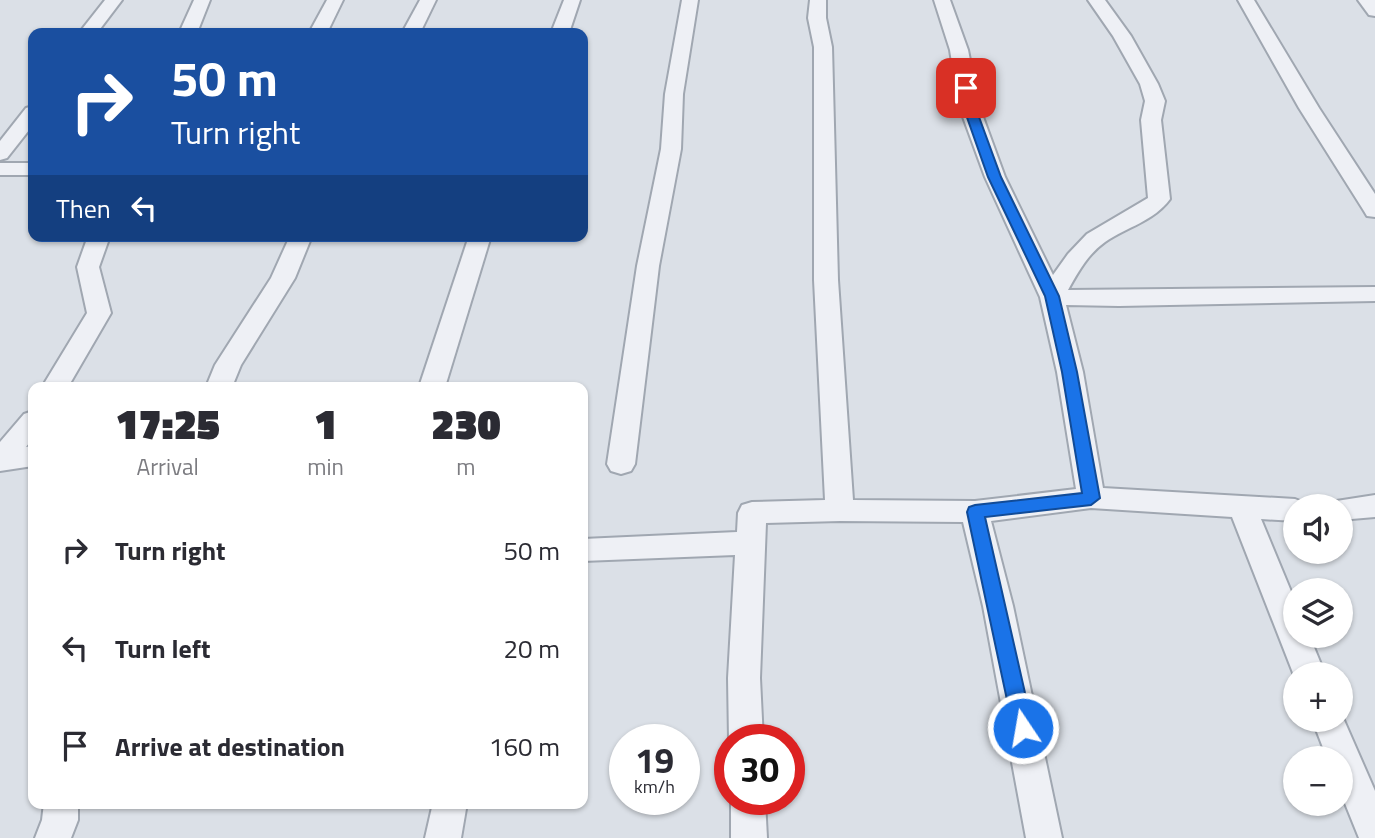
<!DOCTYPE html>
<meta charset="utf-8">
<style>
body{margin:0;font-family:"Titillium Web",sans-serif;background:#f7f7f7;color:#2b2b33;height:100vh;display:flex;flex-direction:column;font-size:26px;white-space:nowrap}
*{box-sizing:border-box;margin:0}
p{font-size:23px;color:#7c7c81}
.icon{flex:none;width:38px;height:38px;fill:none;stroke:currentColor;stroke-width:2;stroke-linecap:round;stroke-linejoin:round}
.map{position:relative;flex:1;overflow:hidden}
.sheet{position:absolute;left:28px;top:382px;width:560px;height:427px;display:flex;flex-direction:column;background:#fff;border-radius:14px;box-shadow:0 2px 5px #0004}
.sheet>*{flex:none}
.top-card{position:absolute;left:28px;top:28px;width:560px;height:214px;border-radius:14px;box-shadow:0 2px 5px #0004;background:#1a4fa0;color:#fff;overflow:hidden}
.tools{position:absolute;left:1283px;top:494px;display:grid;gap:14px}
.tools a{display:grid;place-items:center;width:70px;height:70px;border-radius:50%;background:#fff;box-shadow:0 2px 5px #0004;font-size:35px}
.speed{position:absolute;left:609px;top:724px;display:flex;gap:14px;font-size:35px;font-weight:700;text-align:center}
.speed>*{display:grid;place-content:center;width:91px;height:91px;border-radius:50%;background:#fff;box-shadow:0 2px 5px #0004;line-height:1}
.speed small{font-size:18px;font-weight:400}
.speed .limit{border:10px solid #d22;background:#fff;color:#111}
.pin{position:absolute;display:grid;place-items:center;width:60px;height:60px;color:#fff;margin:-30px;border-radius:14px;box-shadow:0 4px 10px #0006}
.me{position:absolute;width:77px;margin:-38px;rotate:348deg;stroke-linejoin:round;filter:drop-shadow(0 0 5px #0008)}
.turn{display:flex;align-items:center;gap:24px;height:147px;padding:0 28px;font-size:32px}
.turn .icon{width:91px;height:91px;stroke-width:2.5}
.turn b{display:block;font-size:49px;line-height:60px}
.then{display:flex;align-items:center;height:66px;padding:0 28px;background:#0003;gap:14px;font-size:26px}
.eta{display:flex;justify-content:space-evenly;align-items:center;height:119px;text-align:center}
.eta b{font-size:42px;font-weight:800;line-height:49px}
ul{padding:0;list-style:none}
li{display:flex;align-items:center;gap:21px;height:98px;padding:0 28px}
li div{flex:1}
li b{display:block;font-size:26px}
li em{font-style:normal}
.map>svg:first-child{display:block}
</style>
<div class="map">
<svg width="1375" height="838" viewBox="0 0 1375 838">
<rect width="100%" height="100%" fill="#dbe0e7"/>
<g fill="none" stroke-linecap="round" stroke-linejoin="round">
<g stroke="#a0a7b1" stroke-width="4">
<g id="street">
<polygon points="105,0 122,0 97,33 79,33"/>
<polygon points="194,0 210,0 197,33 179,33"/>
<polygon points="327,0 343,0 327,33 309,33"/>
<polygon points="420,0 436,0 420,33 402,33"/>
<polygon points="564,0 580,0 569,33 551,33"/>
<polygon points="682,0 698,0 683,94 681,149 659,266 635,464 631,471 621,474 611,471 607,464 637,266 661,149 665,94"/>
<path d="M810 0H826V18L832 47 838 280 853 500 975 501 1076 489 1057 372 1040 297 985 177 959 106 950 50 934 0H950L968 50 979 106 1005 177 1053 275 1068 254 1087 234 1148 198 1141 120 1145 101 1140 84 1113 36 1088 0H1105L1131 36 1158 84 1165 101 1161 120 1170 199C1154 221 1127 227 1105 242 1088 254 1078 272 1068 290L1375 287V301L1119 306 1066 305 1083 372 1103 488 1295 499 1305 503 1307 506H1295V521L1261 519 1295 601V635H1309L1325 674H1295V678L1232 517 1091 508 991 521 1013 606 1062 838H1026L983 606 963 522 840 521 766 523 760 678 763 740H729L728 678 735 555 583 561V539L737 532 738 513 742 505 752 502 825 500 814 280V47L808 18Z"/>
<polygon points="1238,0 1254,0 1319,108 1375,194 1375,217 1367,216 1364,211 1299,108"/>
<polygon points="1358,0 1375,0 1375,16 1369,15"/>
<polygon points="33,106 33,125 7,158 0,160 0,141 26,108"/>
<rect x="0" y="163" width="33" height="12"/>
<polygon points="88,236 110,236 99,267 111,313 68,387 42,387 87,313 77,267"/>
<polygon points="290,236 312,236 295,278 241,365 232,387 206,387 215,365 271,278"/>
<polygon points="469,236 491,236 445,387 419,387"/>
<polygon points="33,411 33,438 26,447 33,446 33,466 0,471 0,442 24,414"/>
<polygon points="1375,495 1375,517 1340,520 1340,506 1328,506 1330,502"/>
<polygon points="1340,711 1375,791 1375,838 1359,838 1340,791 1340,758 1327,758 1312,719 1340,719"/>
<polygon points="731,800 765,800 767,838 731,838"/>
<polygon points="44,803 78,803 78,820 71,838 35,838 42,820"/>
<polygon points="433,803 467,803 461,838 425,838"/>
</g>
</g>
<use href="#street" fill="#eef0f5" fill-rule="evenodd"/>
</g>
<polygon fill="#1a73e8" stroke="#114b97" stroke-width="2" points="966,84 971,88 975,106 1001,177 1059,296 1077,372 1100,498 1091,505 985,517 1033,728 1030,734 1023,737 1016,734 1013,728 967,512 969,507 975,505 1082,493 1062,372 1045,296 988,177 963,106 960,88"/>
</svg>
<div class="tools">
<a><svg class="icon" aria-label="sound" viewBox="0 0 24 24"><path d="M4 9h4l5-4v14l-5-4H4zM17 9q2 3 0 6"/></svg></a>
<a><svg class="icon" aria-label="layers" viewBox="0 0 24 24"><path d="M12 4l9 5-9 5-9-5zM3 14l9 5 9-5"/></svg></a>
<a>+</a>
<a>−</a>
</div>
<div class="speed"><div>19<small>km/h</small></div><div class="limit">30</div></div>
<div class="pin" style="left:966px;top:88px;background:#d93025"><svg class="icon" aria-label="arrive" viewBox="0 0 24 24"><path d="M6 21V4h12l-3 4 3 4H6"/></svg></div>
<svg class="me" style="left:1023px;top:728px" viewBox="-20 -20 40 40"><circle r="17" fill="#1a73e8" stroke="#fff" stroke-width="3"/><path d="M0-11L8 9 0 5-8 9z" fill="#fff"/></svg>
<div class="top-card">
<div class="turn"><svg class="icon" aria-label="right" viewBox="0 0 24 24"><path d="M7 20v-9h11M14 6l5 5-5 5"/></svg><div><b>50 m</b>Turn right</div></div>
<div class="then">Then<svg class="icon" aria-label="left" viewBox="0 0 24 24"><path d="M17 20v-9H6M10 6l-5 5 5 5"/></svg></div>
</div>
<section class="sheet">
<div class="eta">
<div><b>17:25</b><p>Arrival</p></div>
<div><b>1</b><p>min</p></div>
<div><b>230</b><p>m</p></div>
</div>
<ul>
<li><svg class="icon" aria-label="right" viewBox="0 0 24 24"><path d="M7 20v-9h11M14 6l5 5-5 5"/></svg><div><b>Turn right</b></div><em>50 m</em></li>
<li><svg class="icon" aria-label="left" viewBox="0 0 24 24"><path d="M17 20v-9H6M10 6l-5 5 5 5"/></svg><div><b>Turn left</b></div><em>20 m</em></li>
<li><svg class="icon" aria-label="arrive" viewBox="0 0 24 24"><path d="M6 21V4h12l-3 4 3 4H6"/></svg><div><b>Arrive at destination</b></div><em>160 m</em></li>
</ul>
</section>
</div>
